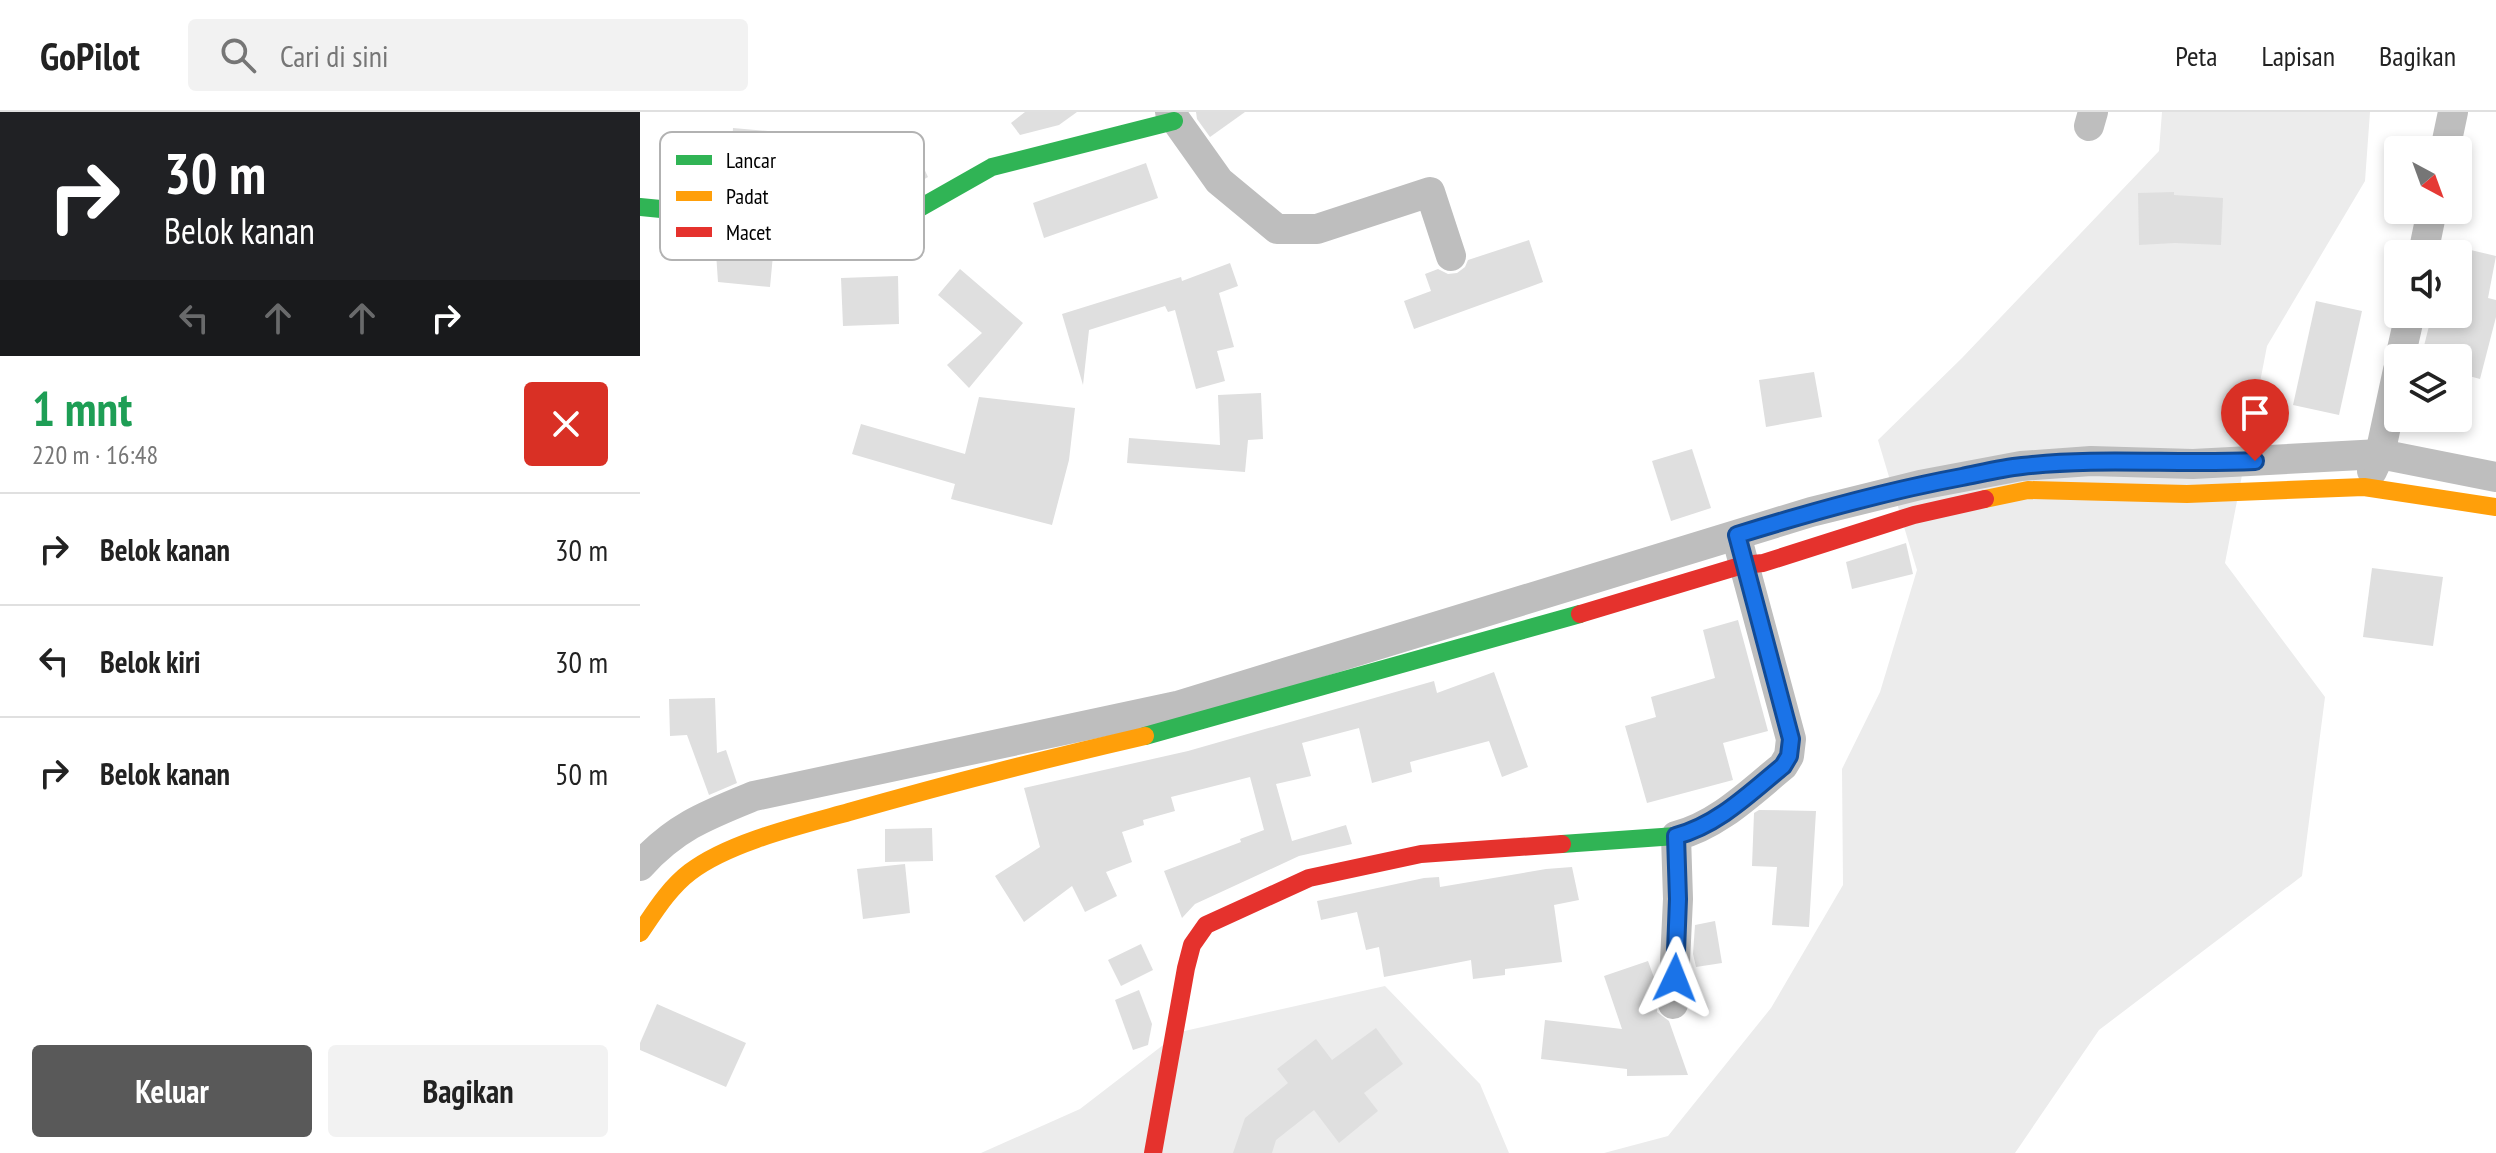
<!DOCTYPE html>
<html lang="id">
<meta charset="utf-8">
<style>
body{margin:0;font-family:"PT Sans Narrow",sans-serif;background:#f2f2f2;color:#222;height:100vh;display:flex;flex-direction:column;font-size:30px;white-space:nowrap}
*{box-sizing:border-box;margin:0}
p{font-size:26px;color:#767676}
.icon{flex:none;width:44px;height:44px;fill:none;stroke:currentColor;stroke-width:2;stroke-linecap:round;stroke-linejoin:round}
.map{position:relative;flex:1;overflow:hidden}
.side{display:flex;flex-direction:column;background:#fff;width:640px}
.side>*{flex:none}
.banner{background:#202124;color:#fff;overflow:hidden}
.needle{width:52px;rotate:139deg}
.buttons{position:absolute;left:1744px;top:24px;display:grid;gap:16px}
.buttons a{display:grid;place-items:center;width:88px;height:88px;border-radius:8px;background:#fff;box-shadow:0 4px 12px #0003;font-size:40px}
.pin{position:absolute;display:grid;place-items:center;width:68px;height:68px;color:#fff;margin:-82px -34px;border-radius:50% 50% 50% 0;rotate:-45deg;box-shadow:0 0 8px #0007}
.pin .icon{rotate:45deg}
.me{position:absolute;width:88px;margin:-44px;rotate:2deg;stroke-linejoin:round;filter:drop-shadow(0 0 6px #0008)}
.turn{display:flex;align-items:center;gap:28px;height:168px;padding:0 32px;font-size:36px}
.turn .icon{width:104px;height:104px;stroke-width:2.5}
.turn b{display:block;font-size:56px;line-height:68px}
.lanes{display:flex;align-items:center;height:76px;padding:0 32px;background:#0003;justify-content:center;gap:40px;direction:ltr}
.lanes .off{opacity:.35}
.round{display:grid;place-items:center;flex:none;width:84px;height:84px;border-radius:8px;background:#f2f2f2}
.head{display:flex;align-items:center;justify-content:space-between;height:136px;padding:0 32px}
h1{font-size:48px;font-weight:600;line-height:60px;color:#1e9e55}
.button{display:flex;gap:16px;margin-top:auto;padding:16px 32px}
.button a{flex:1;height:92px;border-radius:8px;background:#595959;color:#fff;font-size:32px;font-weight:600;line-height:92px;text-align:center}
.button a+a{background:#f2f2f2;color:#222}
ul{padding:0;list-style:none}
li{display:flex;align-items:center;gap:24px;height:112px;padding:0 32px;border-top:2px solid #e0e0e0}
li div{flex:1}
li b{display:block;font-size:30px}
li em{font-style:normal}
header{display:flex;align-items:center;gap:48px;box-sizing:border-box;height:112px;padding:0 40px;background:#fff;border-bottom:2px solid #e0e0e0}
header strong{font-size:38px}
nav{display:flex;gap:44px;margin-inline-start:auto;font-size:28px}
.search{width:560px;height:72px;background:#f2f2f2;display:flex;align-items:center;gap:20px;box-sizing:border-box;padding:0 28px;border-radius:8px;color:#767676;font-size:30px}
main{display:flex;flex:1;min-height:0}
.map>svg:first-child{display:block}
</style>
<header>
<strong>GoPilot</strong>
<div class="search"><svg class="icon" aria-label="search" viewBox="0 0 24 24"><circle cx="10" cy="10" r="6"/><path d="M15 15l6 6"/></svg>Cari di sini</div>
<nav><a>Peta</a><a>Lapisan</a><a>Bagikan</a></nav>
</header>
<main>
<section class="side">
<div class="banner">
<div class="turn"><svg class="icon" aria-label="right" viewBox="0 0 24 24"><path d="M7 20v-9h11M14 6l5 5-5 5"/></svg><div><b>30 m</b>Belok kanan</div></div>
<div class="lanes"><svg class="icon off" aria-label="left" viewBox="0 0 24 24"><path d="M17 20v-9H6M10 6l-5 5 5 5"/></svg><svg class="icon off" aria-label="ahead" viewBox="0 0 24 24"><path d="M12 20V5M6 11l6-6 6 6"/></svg><svg class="icon off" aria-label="ahead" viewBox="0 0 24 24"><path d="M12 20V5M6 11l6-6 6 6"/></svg><svg class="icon" aria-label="right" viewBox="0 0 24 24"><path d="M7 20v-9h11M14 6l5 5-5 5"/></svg></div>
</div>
<div class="head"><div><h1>1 mnt</h1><p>220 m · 16:48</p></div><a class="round" style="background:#d93025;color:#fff"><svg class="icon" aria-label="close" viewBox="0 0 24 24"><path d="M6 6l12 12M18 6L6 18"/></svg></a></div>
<ul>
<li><svg class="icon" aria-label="right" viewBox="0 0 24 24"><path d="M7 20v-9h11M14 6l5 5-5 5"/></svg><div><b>Belok kanan</b></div><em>30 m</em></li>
<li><svg class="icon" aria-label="left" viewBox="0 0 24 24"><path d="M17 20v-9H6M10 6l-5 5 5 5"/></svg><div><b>Belok kiri</b></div><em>30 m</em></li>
<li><svg class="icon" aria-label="right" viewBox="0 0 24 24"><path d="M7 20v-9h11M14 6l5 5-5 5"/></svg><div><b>Belok kanan</b></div><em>50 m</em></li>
</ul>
<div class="button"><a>Keluar</a><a>Bagikan</a></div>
</section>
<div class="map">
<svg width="1856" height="1041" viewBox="0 0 1856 1041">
<rect width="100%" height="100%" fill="#fff"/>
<g fill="#ececec">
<polygon points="1522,0 1730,0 1725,69 1627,234 1585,451 1685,585 1662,764 1459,918 1375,1041 964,1041 1028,1024 1131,896 1203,773 1202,657 1240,580 1277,458 1238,328 1322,246 1519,39"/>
<polygon points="745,874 840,972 869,1041 341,1041 440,997 540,920"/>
</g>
<g fill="#dfdfdf">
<polygon points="385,0 437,0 419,13 380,23 371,11"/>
<polygon points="556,0 605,0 570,25 557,7"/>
<polygon points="93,16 128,19 122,83 88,80"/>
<polygon points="270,27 288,65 267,77 247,38"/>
<polygon points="506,51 518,86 404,126 393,91"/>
<polygon points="1534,80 1534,83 1583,86 1581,133 1535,131 1499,133 1498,81"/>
<polygon points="75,126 119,131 118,142 133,143 130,175 78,170"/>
<polygon points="889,128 903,170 774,217 764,189 791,179 785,162 798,157 808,162 817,161 825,155 828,148"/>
<polygon points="1818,135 1856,144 1848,186 1856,188 1856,205 1840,267 1818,261 1818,246 1781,246 1792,202 1818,202"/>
<polygon points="590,151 598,174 579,181 594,235 577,239 585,269 556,277 535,198 528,200 525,194 449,218 443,273 422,202 541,165 542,169"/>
<polygon points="320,157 383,211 329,276 307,253 342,221 298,183"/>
<polygon points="258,164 259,212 203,214 201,166"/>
<polygon points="1676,189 1722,199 1699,303 1653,293"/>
<polygon points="1174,260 1182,305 1126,315 1119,268"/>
<polygon points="621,281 623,327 608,328 605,360 487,351 489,326 580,333 578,283"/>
<polygon points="339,285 435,296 429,348 412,413 311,387 315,372 212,342 221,312 325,342"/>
<polygon points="1052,337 1071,396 1031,409 1012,349"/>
<polygon points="1266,431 1273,462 1212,477 1206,450"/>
<polygon points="1732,456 1803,465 1793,534 1723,525"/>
<polygon points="1098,508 1128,619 1083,631 1093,668 1007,691 985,614 1016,605 1011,585 1075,566 1063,518"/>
<polygon points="854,560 888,655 862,665 849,629 770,650 772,660 732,671 719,616 662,631 671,664 636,672 652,729 706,713 712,732 659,744 555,792 542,806 524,759 601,730 600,727 624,718 610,665 531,685 535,699 503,708 504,713 482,720 492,750 466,760 477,784 445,800 432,774 384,810 355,764 400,735 384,676 548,639 794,569 797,581"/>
<polygon points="75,586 77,641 86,638 97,671 69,683 47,623 30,624 29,587"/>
<polygon points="1119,698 1176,699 1169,815 1132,813 1137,755 1112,754 1114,701"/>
<polygon points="292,716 293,749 245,750 245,717"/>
<polygon points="265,752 270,801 223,807 217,757"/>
<polygon points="932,755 939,788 914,793 922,850 865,857 865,863 833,867 831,848 744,865 739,835 726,838 717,800 681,808 677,789 784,766 799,765 800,775 906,757"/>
<polygon points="1075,809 1082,851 1056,855 1053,842 1055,813"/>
<polygon points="501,832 513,858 481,874 468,848"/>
<polygon points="1008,849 1016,871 1017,900 1029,909 1048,963 987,964 987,957 901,947 905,908 982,917 964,864"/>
<polygon points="499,878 512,912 508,933 493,938 475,888"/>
<polygon points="17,892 106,931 86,975 0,938 0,931"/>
<polygon points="736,916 763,952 724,981 738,999 699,1031 674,998 636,1028 632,1041 593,1041 605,1006 648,971 637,957 676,927 692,948"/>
</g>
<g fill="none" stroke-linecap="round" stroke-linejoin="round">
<g stroke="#bebebe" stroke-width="30">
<polyline points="530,0 579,69 637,117 677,117 790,80 811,144"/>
<polyline points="1449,14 1453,0"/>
<polyline points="1805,38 1813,0"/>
<polyline points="1783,142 1792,98"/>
<polyline points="1760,246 1770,202"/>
<polyline points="1732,359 1740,342 1758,258"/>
<path d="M0 754C35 715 67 703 114 684L537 594 1171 400 1280 373 1381 354 1451 349 1553 352 1740 342 1856 365"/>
<path d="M1033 892 1038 787 1036 724C1078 713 1110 681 1143 654L1149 644 1151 627 1099 434"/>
</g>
<g stroke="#30b455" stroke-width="18">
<polyline points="0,95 194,114 255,110 352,55 534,9"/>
<polyline points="505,624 940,502"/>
<polyline points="922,732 1036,724"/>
</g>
<g stroke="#ff9f0a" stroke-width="18">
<polyline points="1345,387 1388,378 1547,382 1724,375 1856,395"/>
<path d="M0 821C15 799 29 776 50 760 89 730 162 713 209 700 307 672 405 647 505 624"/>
</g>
<g stroke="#e5322d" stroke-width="18">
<polyline points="940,502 1103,453 1123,451 1274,403 1345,387"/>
<polyline points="513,1041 546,856 552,833 566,813 669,766 781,742 922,732"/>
</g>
</g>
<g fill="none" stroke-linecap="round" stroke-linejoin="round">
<g stroke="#114b97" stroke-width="20">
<path id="route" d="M1035 866 1038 787 1036 724C1078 713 1110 681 1143 654L1149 644 1151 627 1097 423C1171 400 1246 379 1322 365 1342 361 1362 356 1382 354 1460 345 1538 353 1615 349"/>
</g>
<use href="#route" stroke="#1a73e8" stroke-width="14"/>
</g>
<rect x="20" y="20" width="264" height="128" rx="12" fill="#fff" stroke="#b2b2b2" stroke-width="2"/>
<rect x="36" y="43" width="36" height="10" fill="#30b455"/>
<rect x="36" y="79" width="36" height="10" fill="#ff9f0a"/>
<rect x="36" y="115" width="36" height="10" fill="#e5322d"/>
<g font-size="22" fill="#000">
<text x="86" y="56">Lancar</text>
<text x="86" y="92">Padat</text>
<text x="86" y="128">Macet</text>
</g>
</svg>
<div class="buttons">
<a><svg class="needle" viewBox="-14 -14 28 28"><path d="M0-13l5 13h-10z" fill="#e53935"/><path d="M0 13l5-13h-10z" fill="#767676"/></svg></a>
<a><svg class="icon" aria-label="sound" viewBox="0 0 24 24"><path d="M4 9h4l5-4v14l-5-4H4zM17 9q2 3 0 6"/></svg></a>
<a><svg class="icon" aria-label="layers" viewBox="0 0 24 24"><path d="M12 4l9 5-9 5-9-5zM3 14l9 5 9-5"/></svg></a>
</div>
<div class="pin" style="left:1615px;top:349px;background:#d93025"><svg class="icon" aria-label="arrive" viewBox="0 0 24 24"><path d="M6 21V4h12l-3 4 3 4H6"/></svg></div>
<svg class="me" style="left:1035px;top:866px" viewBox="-20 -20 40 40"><path d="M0-17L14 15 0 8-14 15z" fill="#1a73e8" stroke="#fff" stroke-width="4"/></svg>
</div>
</main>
